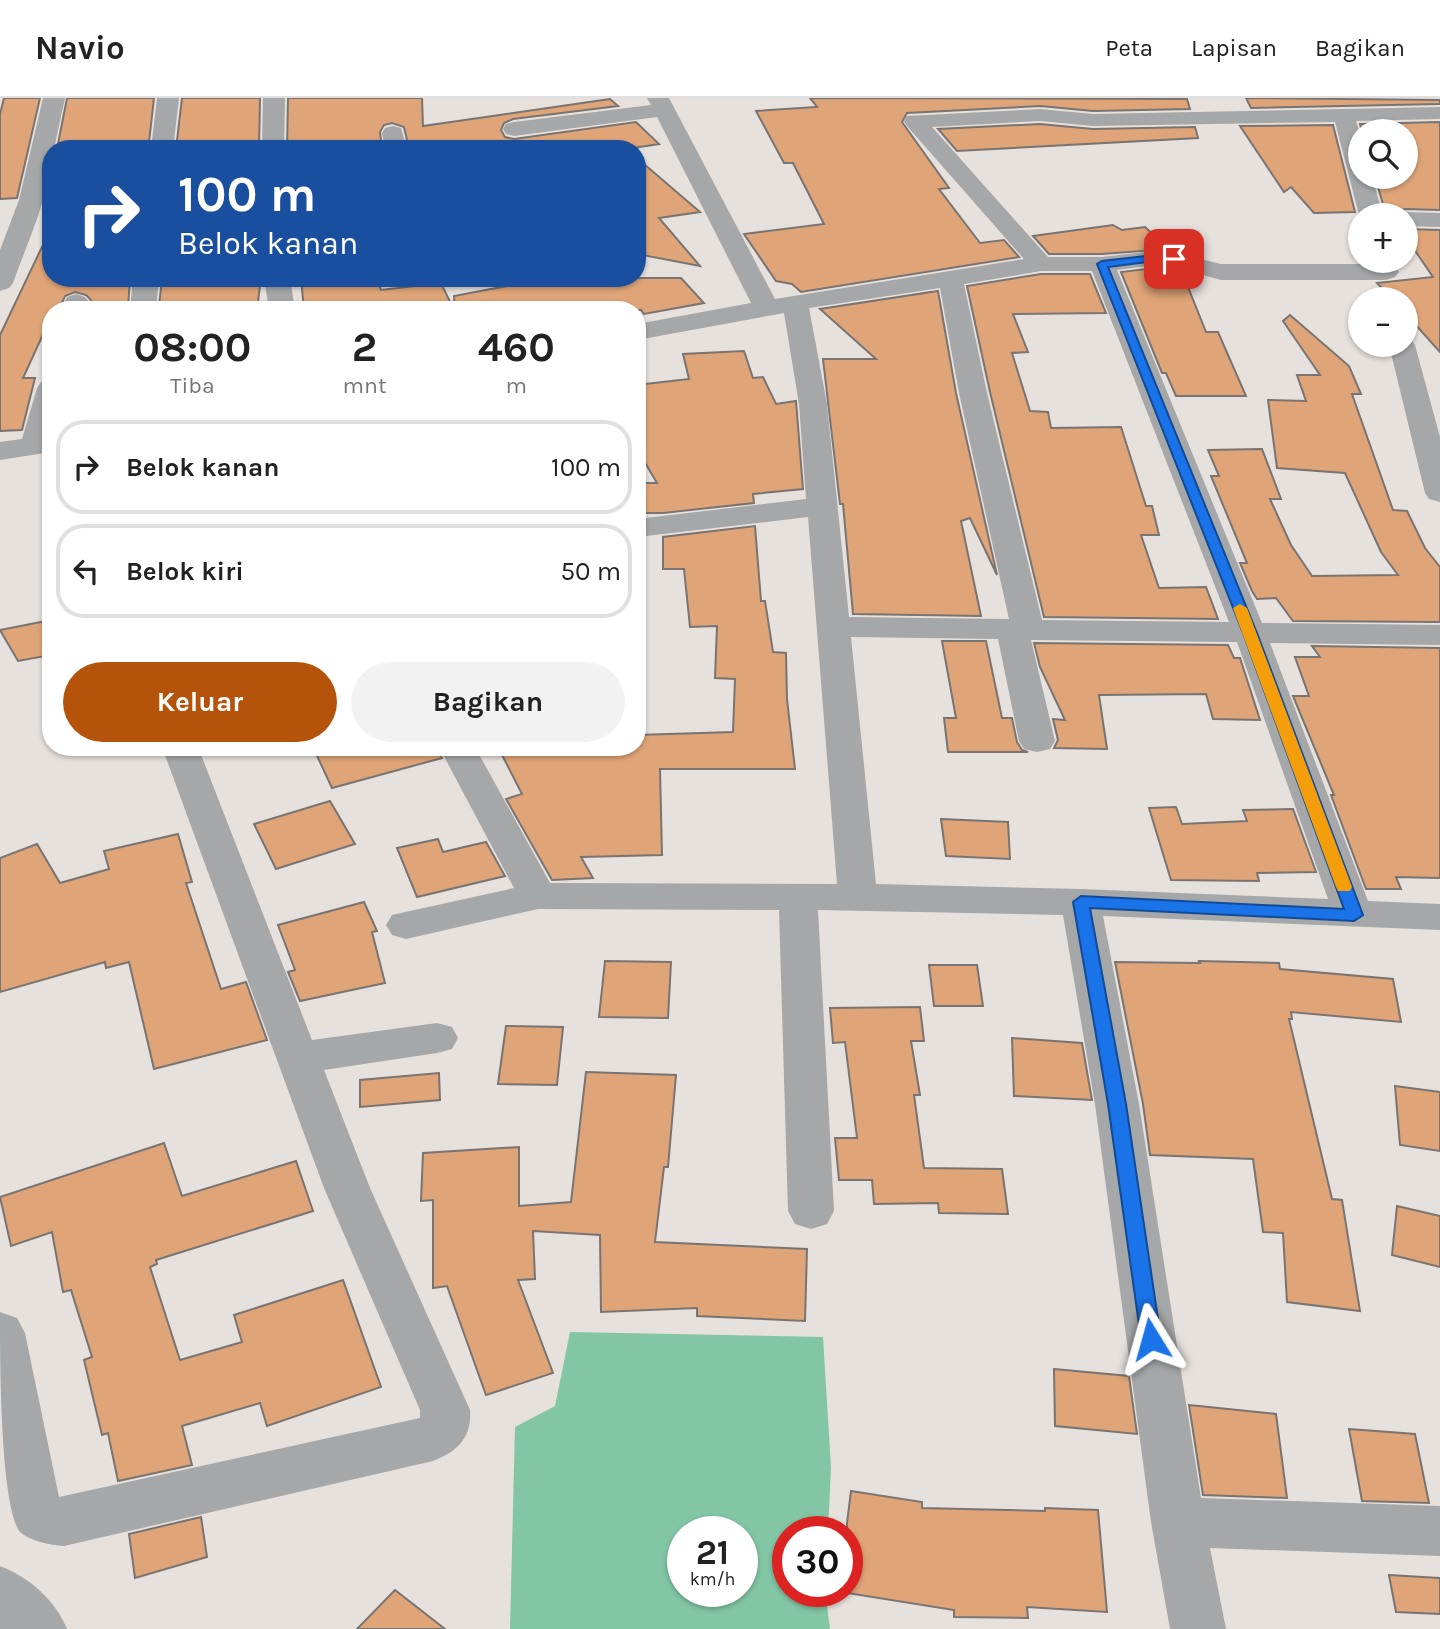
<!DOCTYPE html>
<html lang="id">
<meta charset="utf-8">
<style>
body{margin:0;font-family:Karla,sans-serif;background:#f2f2f2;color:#222;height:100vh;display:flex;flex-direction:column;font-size:26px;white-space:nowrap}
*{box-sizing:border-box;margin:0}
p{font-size:23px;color:#767676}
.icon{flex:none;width:38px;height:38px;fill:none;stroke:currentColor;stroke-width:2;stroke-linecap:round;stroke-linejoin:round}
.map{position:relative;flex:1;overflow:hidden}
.panel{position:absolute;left:42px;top:203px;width:604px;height:455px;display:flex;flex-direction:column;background:#fff;border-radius:28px;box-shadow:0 2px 5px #0004}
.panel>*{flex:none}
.banner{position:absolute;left:42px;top:42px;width:604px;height:147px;border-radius:28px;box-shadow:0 2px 5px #0004;background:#1a4fa0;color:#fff;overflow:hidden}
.controls{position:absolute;left:1348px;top:21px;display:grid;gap:14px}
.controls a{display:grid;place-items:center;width:70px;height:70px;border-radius:50%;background:#fff;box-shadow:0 2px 5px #0004;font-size:35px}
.speed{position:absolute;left:667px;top:1418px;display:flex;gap:14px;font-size:35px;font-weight:700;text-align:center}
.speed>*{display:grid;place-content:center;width:91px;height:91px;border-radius:50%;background:#fff;box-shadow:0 2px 5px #0004;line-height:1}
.speed small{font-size:18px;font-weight:400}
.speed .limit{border:10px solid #d22;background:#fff;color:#111}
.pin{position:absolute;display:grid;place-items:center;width:60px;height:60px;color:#fff;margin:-30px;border-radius:14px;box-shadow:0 4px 10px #0006}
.me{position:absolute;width:77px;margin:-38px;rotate:352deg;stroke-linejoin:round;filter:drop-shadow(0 0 5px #0008)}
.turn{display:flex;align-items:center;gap:24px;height:147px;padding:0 21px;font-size:32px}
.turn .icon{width:91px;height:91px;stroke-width:2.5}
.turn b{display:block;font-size:49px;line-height:60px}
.eta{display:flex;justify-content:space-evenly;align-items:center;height:119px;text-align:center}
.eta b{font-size:42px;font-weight:700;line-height:49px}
.action{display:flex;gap:14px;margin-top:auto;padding:14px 21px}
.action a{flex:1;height:80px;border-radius:42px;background:#b45309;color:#fff;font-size:28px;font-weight:700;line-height:80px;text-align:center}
.action a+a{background:#f2f2f2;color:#222}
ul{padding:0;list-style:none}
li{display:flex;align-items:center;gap:21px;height:94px;margin:0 14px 10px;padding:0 7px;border:4px solid #e0e0e0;border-radius:28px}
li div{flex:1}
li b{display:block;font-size:26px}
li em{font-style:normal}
header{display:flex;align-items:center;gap:42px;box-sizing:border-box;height:98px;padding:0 35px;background:#fff;border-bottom:2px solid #e0e0e0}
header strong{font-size:33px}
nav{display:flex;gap:38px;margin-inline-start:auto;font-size:24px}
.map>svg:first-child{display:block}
</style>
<header>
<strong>Navio</strong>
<nav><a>Peta</a><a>Lapisan</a><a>Bagikan</a></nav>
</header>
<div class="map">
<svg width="1440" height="1531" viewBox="0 0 1440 1531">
<rect width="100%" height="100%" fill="#e6e1dd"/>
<path fill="#82c6a5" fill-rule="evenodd" d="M570 1234 823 1239 831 1369 828 1433H788V1493H825L830 1531H510L515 1329 555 1308ZM682 1433H742V1493H682Z"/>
<g fill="#dfa578" stroke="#797471" stroke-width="2">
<polygon points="4,0 40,0 17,100 0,101 0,16"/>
<polygon points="67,0 154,0 149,44 96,47 96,51 57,51"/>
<polygon points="182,0 260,0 259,51 176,51"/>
<polygon points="288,0 422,0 423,28 610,1 618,8 513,21 504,25 501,32 505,39 514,41 636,24 659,46 627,51 601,51 593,43 539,51 517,51 512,45 470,51 409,51 404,29 392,25 384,27 380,34 382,51 287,51"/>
<polygon points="810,0 1187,1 1190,11 1093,13 1040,8 907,15 902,24 949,90 939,91 980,145 1004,142 1019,159 801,194 792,186 776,183 744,136 824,126 793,65 784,65 756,13 817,9"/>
<polygon points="1246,0 1440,2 1440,6 1251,10"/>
<polygon points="1440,24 1440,112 1405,111 1388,117 1385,113 1375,79 1405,79 1405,33 1362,33 1360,26"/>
<polygon points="1040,26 1093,31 1195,29 1198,40 957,53 938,31"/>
<polygon points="1333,27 1355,114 1314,115 1291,89 1284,94 1240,28"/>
<polygon points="637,60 700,114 659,120 700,168 637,156"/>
<polygon points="1113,127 1122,132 1145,129 1169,151 1102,156 1049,156 1033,138"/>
<polygon points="51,130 51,180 127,180 130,182 128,209 90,211 91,202 86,197 75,194 65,198 59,212 51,212 51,219 23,280 35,280 22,332 0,333 0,237"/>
<polygon points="1405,131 1440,132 1440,254 1405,215 1405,201 1392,201 1377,185 1433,179 1405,138"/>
<polygon points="1163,169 1182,174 1206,234 1218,234 1246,298 1176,298 1166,275 1162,275 1121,174"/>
<polygon points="1041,176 1090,176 1106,215 1013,216 1028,254 1012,255 1030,313 1048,314 1051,330 1121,329 1146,408 1152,408 1159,437 1141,437 1159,490 1206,489 1218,521 1044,519 990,294 967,188"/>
<polygon points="261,180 257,212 161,212 162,208 159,208 162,181"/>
<polygon points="301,180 377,180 381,192 441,185 454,212 304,212"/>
<polygon points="549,180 681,180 704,205 644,216 641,212 455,212 454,198"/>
<polygon points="938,193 956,295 997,477 970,420 961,423 981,518 853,516 843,406 840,406 823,261 876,261 820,211"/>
<polygon points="1290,217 1349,268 1361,296 1352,296 1393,412 1407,413 1425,450 1440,469 1440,524 1293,523 1276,500 1257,501 1252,493 1240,465 1247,465 1211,378 1219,378 1208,352 1262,351 1281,401 1270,401 1291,447 1312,478 1398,477 1381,454 1345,375 1277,370 1268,302 1306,303 1297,277 1320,277 1283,223"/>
<polygon points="744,253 753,280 763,279 776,306 796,303 803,391 753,396 754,405 663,415 637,415 637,385 657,385 637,351 637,287 689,281 683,256"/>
<polygon points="755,428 761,503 765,503 773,554 786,555 787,601 795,671 660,671 662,757 581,759 593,780 552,782 506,701 522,696 498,649 637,649 637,637 733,634 735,581 715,580 717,528 690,529 684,471 663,471 663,439"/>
<polygon points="51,522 51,557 18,563 0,532"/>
<polygon points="942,543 986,543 1002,620 1012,620 1017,644 1022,652 1028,654 948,654 944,620 956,620"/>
<polygon points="1034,545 1228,547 1234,560 1240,560 1260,622 1213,621 1206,596 1099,597 1107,651 1054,650 1058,642 1053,621 1065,622 1040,569"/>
<polygon points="1312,548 1440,550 1440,780 1396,779 1401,791 1366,791 1331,697 1334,697 1293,598 1309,598 1295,559 1320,559"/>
<polygon points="313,649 437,649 442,660 332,690"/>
<polygon points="330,703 355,746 276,771 254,726"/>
<polygon points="1176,709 1182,726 1247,723 1243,712 1293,711 1316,774 1257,775 1259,783 1171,782 1149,710"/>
<polygon points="941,721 1008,724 1010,761 946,758"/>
<polygon points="178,736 192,784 186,785 221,891 246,884 267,942 154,971 129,864 106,870 105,864 0,894 0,760 37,746 60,785 109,771 104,753"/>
<polygon points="438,741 443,754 486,744 505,778 417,799 397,750"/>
<polygon points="364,804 377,833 372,834 385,885 300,903 288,874 295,872 278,827"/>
<polygon points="605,863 671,864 668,920 599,919"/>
<polygon points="1199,863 1279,865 1280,871 1393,881 1401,924 1291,914 1292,921 1289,921 1332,1101 1342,1102 1360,1213 1287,1204 1283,1135 1263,1134 1253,1061 1150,1057 1143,1006 1115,864 1200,865"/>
<polygon points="929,867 977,867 983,908 934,908"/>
<polygon points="920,909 924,943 911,943 920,997 914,997 924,1070 1002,1071 1008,1116 939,1115 938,1105 874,1106 872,1082 839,1082 835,1040 857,1040 845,944 833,945 830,910"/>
<polygon points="506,928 563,929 557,987 498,986"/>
<polygon points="1012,940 1082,945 1092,1002 1014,998"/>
<polygon points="586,974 676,977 668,1069 664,1069 655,1144 807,1151 805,1223 697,1218 697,1210 601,1214 600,1137 533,1133 535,1181 518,1182 553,1275 486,1297 447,1188 433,1190 433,1102 421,1103 423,1055 519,1049 519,1108 571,1104"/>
<polygon points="439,975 440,1002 360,1009 360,982"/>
<polygon points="1395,988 1440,994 1440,1053 1400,1047"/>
<polygon points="164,1045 182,1098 296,1063 313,1113 156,1162 157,1166 150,1169 180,1262 242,1244 234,1217 343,1182 381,1289 267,1328 260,1305 182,1328 192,1367 118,1383 108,1335 102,1337 84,1262 92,1259 71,1192 63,1194 52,1134 11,1148 0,1099"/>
<polygon points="1397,1108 1440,1118 1440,1169 1392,1157"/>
<polygon points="1054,1271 1129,1278 1137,1336 1055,1328"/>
<polygon points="1189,1307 1276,1316 1287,1400 1203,1397"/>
<polygon points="1349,1331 1415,1336 1429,1405 1362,1403"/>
<polygon points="851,1393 922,1404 922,1410 1045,1413 1045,1410 1098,1412 1107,1514 1027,1509 1028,1520 954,1519 954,1512 847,1495 847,1425"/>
<polygon points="201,1419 207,1459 135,1480 129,1436"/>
<polygon points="1389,1477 1440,1480 1440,1516 1396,1514"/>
<polygon points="395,1492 445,1531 357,1531"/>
</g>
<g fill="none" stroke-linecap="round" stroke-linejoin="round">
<g fill="#a5a7a9" fill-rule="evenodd">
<path d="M43 0H65L54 51H51C51 97 28 142 13 185L9 190 0 193V152L19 102Z"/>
<polygon points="157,0 179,0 173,51 151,51"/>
<polygon points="263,0 285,0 284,51 262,51"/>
<path d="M647 0H669L775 201 1024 161 907 28 904 23 907 18 1040 11 1093 16 1440 9V21L1356 23 1360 35V79H1372L1383 117H1359L1335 24 1093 28 1040 23 932 29 1048 159H1102L1163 152 1221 166H1386L1395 169 1399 174 1395 179 1386 182H1221L1163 166 1117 172 1262 525 1440 527V547L1270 545 1368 803 1440 806V832L1103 818 1139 1006 1201 1400 1440 1408V1458L1210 1450 1226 1531H1170L1151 1424 1095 1006 1063 817 818 812 834 1113 827 1126 811 1131 795 1126 788 1113 779 812 538 811 406 841 392 837 386 827 392 817 514 790 439 649H475L550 785 837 786 808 419 637 439V421L806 401 799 306 784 215 637 242V226L751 205 657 19 514 38 506 36 503 31 506 26 514 24 651 7ZM1041 173H1092L1229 524 1042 522 987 295 964 186ZM940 190 959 295 1009 521 849 519 827 306 809 210ZM851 539 998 541 1019 643 1024 651 1037 654 1050 651 1055 643 1031 542 1237 544 1328 801 1081 791 876 786Z"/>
<polygon points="393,28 401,30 407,51 385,51 382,35 385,30"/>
<polygon points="1405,114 1440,115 1440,129 1405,128 1405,117 1396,117"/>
<polygon points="133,180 159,180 156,212 130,212"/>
<polygon points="264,180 290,180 295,212 269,212"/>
<polygon points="76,196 85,199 89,204 87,212 61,212 67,199"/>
<polygon points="1405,240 1411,241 1415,247 1440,339 1440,404 1429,401 1425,395 1389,247 1405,247"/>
<polygon points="51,282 51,354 0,362 0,344 22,341 37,290 41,284"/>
<path d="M162 649H198L312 942 437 925 452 929 458 940 452 951 437 955 324 972 370 1090 470 1312C472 1340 457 1354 433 1363L64 1448C50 1447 29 1443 19 1433 0 1401 0 1260 0 1214L17 1220 25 1235 59 1399 420 1320V1312L324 1090Z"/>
<path d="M0 1468C29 1479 55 1502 67 1531H0Z"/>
</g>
</g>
<polygon fill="#1a73e8" stroke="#114b97" stroke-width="2" points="1163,156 1179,161 1174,164 1163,162 1108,169 1257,535 1363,817 1354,823 1090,810 1126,1006 1161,1241 1158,1247 1151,1250 1144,1247 1141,1241 1108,1006 1073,804 1081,798 1344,811 1243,535 1097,166 1102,163"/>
<polygon fill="#f59e0b" points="1240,506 1247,510 1352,789 1350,793 1338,793 1336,789 1233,510"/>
</svg>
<div class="controls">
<a><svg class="icon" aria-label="search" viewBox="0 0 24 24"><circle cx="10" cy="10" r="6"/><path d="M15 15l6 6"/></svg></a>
<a>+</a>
<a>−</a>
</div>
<div class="speed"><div>21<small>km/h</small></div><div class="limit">30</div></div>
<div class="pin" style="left:1174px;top:161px;background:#d93025"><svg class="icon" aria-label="arrive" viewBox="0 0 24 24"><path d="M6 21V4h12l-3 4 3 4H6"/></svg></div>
<svg class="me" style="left:1151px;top:1241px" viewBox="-20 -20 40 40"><path d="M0-17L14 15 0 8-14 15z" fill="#1a73e8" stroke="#fff" stroke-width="4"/></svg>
<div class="banner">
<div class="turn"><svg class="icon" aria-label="right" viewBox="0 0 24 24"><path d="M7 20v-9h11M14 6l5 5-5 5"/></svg><div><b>100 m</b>Belok kanan</div></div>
</div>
<section class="panel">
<div class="eta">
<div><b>08:00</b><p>Tiba</p></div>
<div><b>2</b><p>mnt</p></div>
<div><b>460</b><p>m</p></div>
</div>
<ul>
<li><svg class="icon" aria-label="right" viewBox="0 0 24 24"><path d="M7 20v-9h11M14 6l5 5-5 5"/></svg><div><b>Belok kanan</b></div><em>100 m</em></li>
<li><svg class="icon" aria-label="left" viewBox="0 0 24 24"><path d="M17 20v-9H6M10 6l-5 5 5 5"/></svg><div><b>Belok kiri</b></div><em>50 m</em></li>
</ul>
<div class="action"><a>Keluar</a><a>Bagikan</a></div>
</section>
</div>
